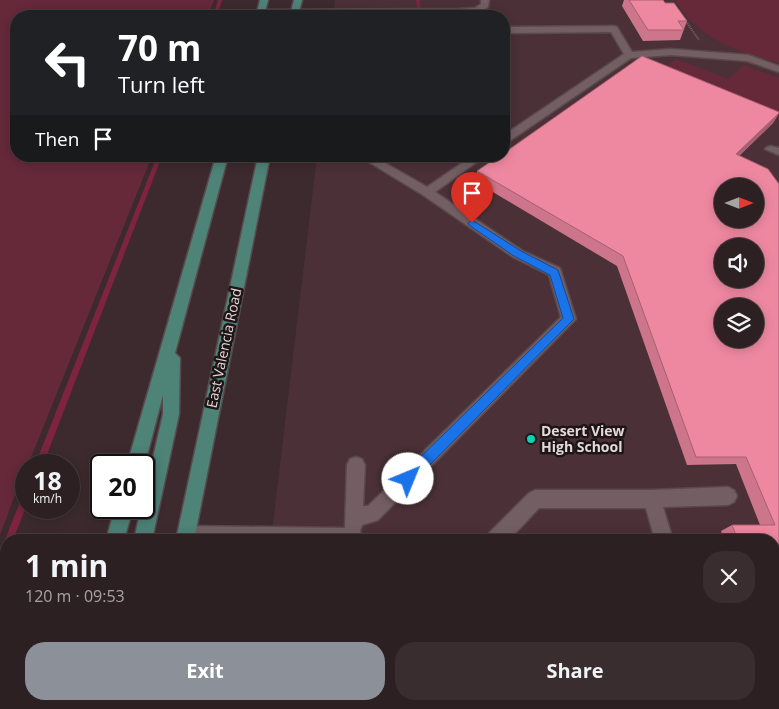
<!DOCTYPE html>
<meta charset="utf-8">
<style>
body{margin:0;font-family:"Open Sans",sans-serif;background:#392d2f;color:#f1f3f6;height:100vh;display:flex;flex-direction:column;font-size:19px;white-space:nowrap}
*{box-sizing:border-box;margin:0}
p{font-size:16px;color:#a7a3a5}
.icon{flex:none;width:28px;height:28px;fill:none;stroke:currentColor;stroke-width:2;stroke-linecap:round;stroke-linejoin:round}
.map{position:relative;flex:1;overflow:hidden}
.side{position:absolute;left:0px;top:534px;width:780px;height:176px;display:flex;flex-direction:column;background:#2d2022;border-radius:20px 20px 0 0;box-shadow:0 2px 12px #0003,0 0 0 1px #483e40}
.side>*{flex:none}
.top-card{position:absolute;left:10px;top:10px;width:500px;height:152px;border-radius:20px;box-shadow:0 2px 12px #0003,0 0 0 1px #483e40;background:#202124;color:#fff;overflow:hidden}
.needle{width:32px;rotate:90deg}
.fabs{position:absolute;left:714px;top:178px;display:grid;gap:10px}
.fabs a{display:grid;place-items:center;width:50px;height:50px;border-radius:50%;background:#2d2022;box-shadow:0 2px 12px #0003,0 0 0 1px #483e40;font-size:25px}
.speed{position:absolute;left:15px;top:454px;display:flex;gap:10px;font-size:25px;font-weight:700;text-align:center}
.speed>*{display:grid;place-content:center;width:65px;height:65px;border-radius:50%;background:#2d2022;box-shadow:0 2px 12px #0003,0 0 0 1px #483e40;line-height:1}
.speed small{font-size:12px;font-weight:400}
.speed .limit{border:2px solid #111;border-radius:8px;background:#fff;color:#111}
.pin{position:absolute;display:grid;place-items:center;width:42px;height:42px;color:#fff;margin:-51px -21px;border-radius:50% 50% 50% 0;rotate:-45deg;box-shadow:0 0 5px #0007}
.pin .icon{rotate:45deg}
.me{position:absolute;width:55px;margin:-28px;rotate:45deg;stroke-linejoin:round;filter:drop-shadow(0 0 4px #0008)}
.turn{display:flex;align-items:center;gap:18px;height:105px;padding:0 25px;font-size:22px}
.turn .icon{width:65px;height:65px;stroke-width:2.5}
.turn b{display:block;font-size:35px;line-height:42px}
.then{display:flex;align-items:center;height:48px;padding:0 25px;background:#0003;gap:10px;font-size:19px}
.round{display:grid;place-items:center;flex:none;width:52px;height:52px;border-radius:20px;background:#392d2f}
.head{display:flex;align-items:center;justify-content:space-between;height:85px;padding:0 25px}
h1{font-size:30px;font-weight:700;line-height:38px}
.action{display:flex;gap:10px;margin-top:auto;padding:10px 25px}
.action a{flex:1;height:58px;border-radius:20px;background:#8c9099;color:#fff;font-size:20px;font-weight:700;line-height:58px;text-align:center}
.action a+a{background:#392d2f;color:#f1f3f6}
.map>svg:first-child{display:block}
</style>
<div class="map">
<svg width="779" height="709" viewBox="0 0 779 709">
<rect width="100%" height="100%" fill="#3c2a2e"/>
<path fill="#4b3137" fill-rule="evenodd" d="M335 0H779V709H251L252 704H774V540H271L317 156H504V16H333ZM722 186H755V219H722ZM722 246H755V279H722ZM722 306H755V339H722Z"/>
<g fill="#65293a">
<polygon points="0,0 214,0 208,16 16,16 16,156 152,156 28,465 26,465 0,535"/>
<path d="M675 0H779V63C749 55 714 44 692 22 685 16 681 7 675 0Z"/>
<polygon points="676,59 728,79 744,65 779,78 779,116 773,123 656,75"/>
</g>
<g fill="none" stroke-linecap="round" stroke-linejoin="round">
<g fill="#7e2441" fill-rule="evenodd">
<polygon points="218,0 222,0 217,16 213,16"/>
<polygon points="416,0 420,0 420,9 417,8"/>
<polygon points="157,156 162,156 43,465 35,465"/>
<polygon points="26,493 26,507 13,540 6,540 6,543 5,540 23,494"/>
<polygon points="6,544 6,559 3,567 0,568 0,552 3,545"/>
</g>
<g stroke="#59494d" stroke-width="3">
<g id="minor">
<polygon points="481,0 489,0 488,7 480,12 464,14 464,16 456,16 455,15 261,16 257,13 261,10 459,9 475,8 481,4"/>
<polygon points="614,26 617,27 632,52 671,49 748,55 779,66 779,72 747,61 671,55 631,58 508,142 504,143 504,135 624,54 611,32 504,33 504,27"/>
<polygon points="771,146 779,148 779,155 765,149 767,147"/>
<polygon points="359,156 373,156 427,187 472,156 485,156 435,192 523,251 560,268 576,319 378,520 362,525 360,531 362,537 361,540 179,540 177,535 179,528 186,526 345,528 347,465 350,459 356,457 362,459 365,465 363,506 368,506 561,317 549,275 513,257 423,195"/>
<polygon points="728,487 734,490 737,496 734,502 728,505 663,507 673,540 655,540 646,508 539,508 509,540 487,540 489,533 529,493 535,490 652,490"/>
<rect x="331" y="704" width="22" height="5"/>
<polygon points="701,704 723,704 725,709 703,709"/>
</g>
</g>
<g stroke="#59494d" stroke-width="3">
<g id="major">
<polygon points="260,0 268,0 264,16 256,16"/>
<polygon points="294,0 302,0 298,16 290,16"/>
<polygon points="216,156 228,156 175,353 180,358 179,414 152,540 134,540 141,508 144,508 144,497 163,414 163,395 144,467 144,465 127,465"/>
<polygon points="258,156 270,156 194,540 176,540"/>
<polygon points="115,508 133,508 124,540 106,540"/>
<polygon points="59,704 81,704 79,709 57,709"/>
<polygon points="94,704 116,704 115,709 93,709"/>
<polygon points="139,704 161,704 160,709 138,709"/>
</g>
</g>
<polyline stroke="#746468" stroke-width="2" stroke-dasharray="1 1" stroke-linecap="butt" points="685,20 699,40"/>
<use href="#minor" fill="#735f63" fill-rule="evenodd"/>
<use href="#major" fill="#4e8378" fill-rule="evenodd"/>
</g>
<g fill="#cd758a">
<polygon points="624,0 663,0 665,3 687,21 680,40 643,41 622,6"/>
<polygon points="779,113 773,123 739,156 779,184 779,578 774,579 774,540 724,540 721,531 732,525 760,525 736,464 687,465 617,266 476,182 477,171"/>
</g>
<polygon fill="#a75f71" points="779,113 773,123 730,165 736,154"/>
<g fill="#ee88a1" stroke="#a75f71" fill-rule="evenodd">
<polygon points="629,0 663,0 665,3 674,3 687,21 678,21 684,30 648,30"/>
<path d="M642 56 779 112V113L736 154 768 169 779 184V574H774V540H738L732 525H775L746 457H696L623 256 477 171 499 156H504V153ZM722 186H755V219H722ZM722 246H755V279H722ZM722 306H755V339H722Z"/>
</g>
<polygon fill="#1a73e8" stroke="#114b97" points="472,220 521,251 558,270 574,319 412,483 408,485 403,483 401,479 403,474 563,318 550,275 514,256 469,225 468,223"/>
<circle fill="#09d5b5" stroke="#1e1517" stroke-width="2" cx="531" cy="439" r="5"/>
<g text-anchor="middle" stroke-width="5" stroke-linejoin="round" paint-order="stroke">
<g font-size="14" fill="#e4d8da" stroke="#1e1517">
<text transform="translate(224 348) rotate(-78)" y="5">East Valencia Road</text>
</g>
<g font-size="14" font-weight="bold" fill="#e4d8da" stroke="#1e1517" text-anchor="start">
<text x="541" y="436">Desert View<tspan x="541" dy="16">High School</tspan></text>
</g>
</g>
</svg>
<div class="fabs">
<a><svg class="needle" viewBox="-14 -14 28 28"><path d="M0-13l5 13h-10z" fill="#e53935"/><path d="M0 13l5-13h-10z" fill="#a7a3a5"/></svg></a>
<a><svg class="icon" aria-label="sound" viewBox="0 0 24 24"><path d="M4 9h4l5-4v14l-5-4H4zM17 9q2 3 0 6"/></svg></a>
<a><svg class="icon" aria-label="layers" viewBox="0 0 24 24"><path d="M12 4l9 5-9 5-9-5zM3 14l9 5 9-5"/></svg></a>
</div>
<div class="speed"><div>18<small>km/h</small></div><div class="limit">20</div></div>
<div class="pin" style="left:472px;top:223px;background:#d93025"><svg class="icon" aria-label="arrive" viewBox="0 0 24 24"><path d="M6 21V4h12l-3 4 3 4H6"/></svg></div>
<svg class="me" style="left:408px;top:479px" viewBox="-20 -20 40 40"><circle r="19" fill="#fff"/><path d="M0-13L10 11 0 6-10 11z" fill="#1a73e8"/></svg>
<div class="top-card">
<div class="turn"><svg class="icon" aria-label="left" viewBox="0 0 24 24"><path d="M17 20v-9H6M10 6l-5 5 5 5"/></svg><div><b>70 m</b>Turn left</div></div>
<div class="then">Then<svg class="icon" aria-label="arrive" viewBox="0 0 24 24"><path d="M6 21V4h12l-3 4 3 4H6"/></svg></div>
</div>
<section class="side">
<div class="head"><div><h1>1 min</h1><p>120 m · 09:53</p></div><a class="round"><svg class="icon" aria-label="close" viewBox="0 0 24 24"><path d="M6 6l12 12M18 6L6 18"/></svg></a></div>
<div class="action"><a>Exit</a><a>Share</a></div>
</section>
</div>
